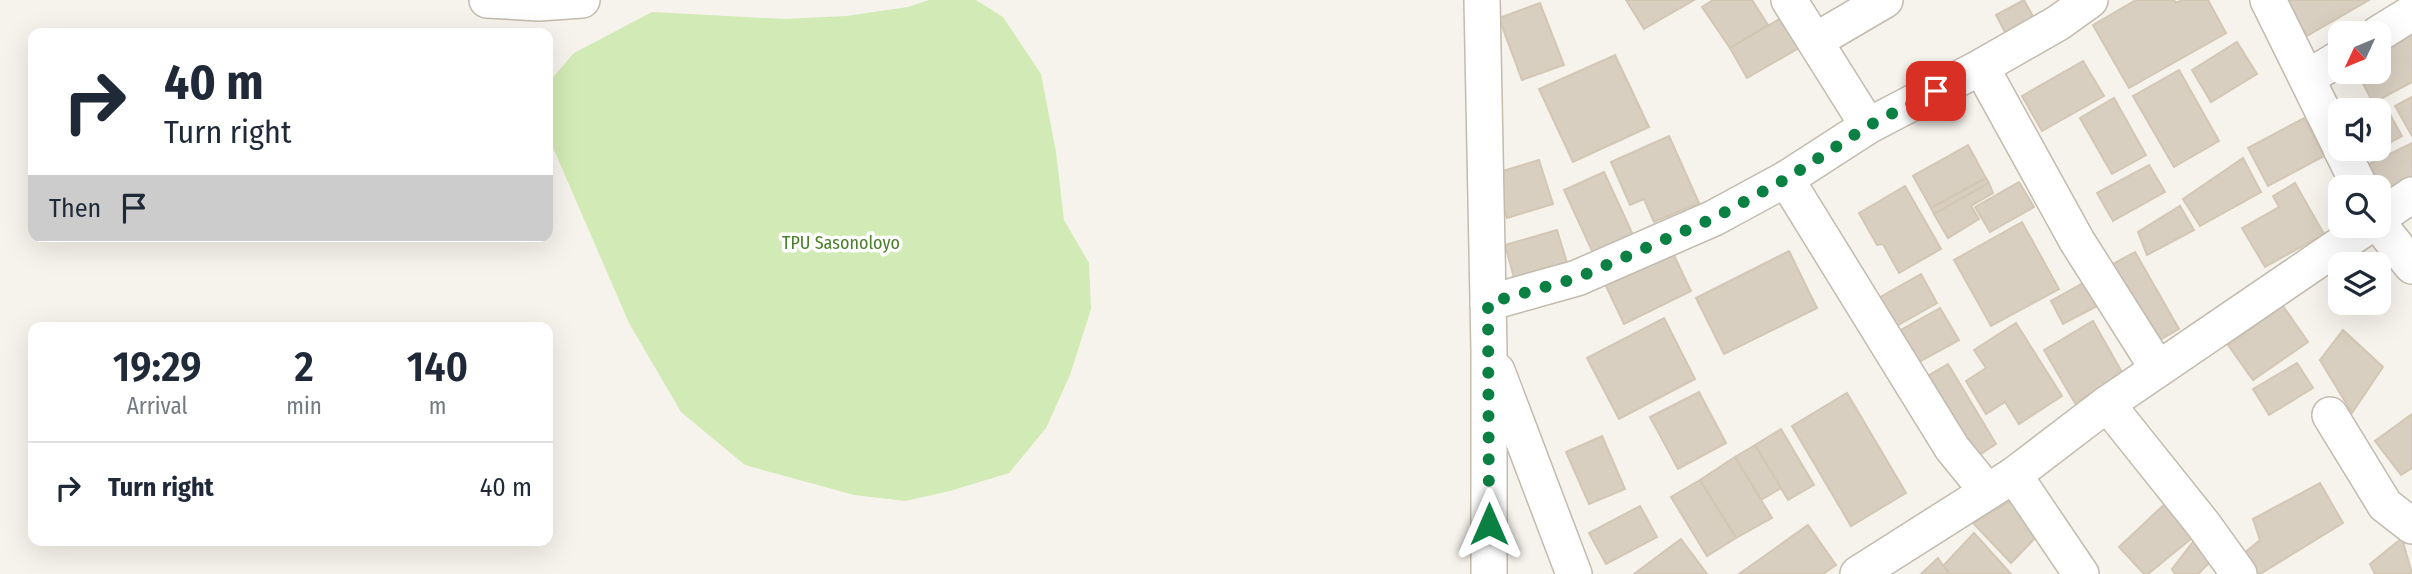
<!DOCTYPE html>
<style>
body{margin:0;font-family:"Fira Sans Condensed",sans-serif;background:#f2f2f3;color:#1f2937;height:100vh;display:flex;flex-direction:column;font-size:26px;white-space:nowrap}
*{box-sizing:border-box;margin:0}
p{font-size:23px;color:#747a83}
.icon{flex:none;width:38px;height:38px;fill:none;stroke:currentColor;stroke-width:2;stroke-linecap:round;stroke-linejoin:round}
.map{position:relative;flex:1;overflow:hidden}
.side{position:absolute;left:28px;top:322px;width:525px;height:224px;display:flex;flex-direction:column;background:#fff;border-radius:14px;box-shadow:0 7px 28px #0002}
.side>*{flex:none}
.top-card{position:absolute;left:28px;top:28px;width:525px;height:214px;border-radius:14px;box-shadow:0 7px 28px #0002;background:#fff;color:#1f2937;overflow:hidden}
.needle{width:46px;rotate:226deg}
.tools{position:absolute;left:2328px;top:21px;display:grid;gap:14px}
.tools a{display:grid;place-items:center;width:63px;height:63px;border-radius:14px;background:#fff;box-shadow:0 7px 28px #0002;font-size:35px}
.pin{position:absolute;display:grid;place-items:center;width:60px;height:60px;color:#fff;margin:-30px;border-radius:14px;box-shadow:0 4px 10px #0006}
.me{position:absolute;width:77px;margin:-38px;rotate:0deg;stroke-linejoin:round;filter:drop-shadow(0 0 5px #0008)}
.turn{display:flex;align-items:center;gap:24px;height:147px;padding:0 21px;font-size:32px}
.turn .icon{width:91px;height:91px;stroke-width:2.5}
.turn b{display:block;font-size:49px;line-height:60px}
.then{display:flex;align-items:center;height:66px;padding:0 21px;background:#0003;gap:14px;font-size:26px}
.eta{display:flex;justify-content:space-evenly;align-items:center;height:119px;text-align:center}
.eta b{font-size:42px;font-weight:600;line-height:49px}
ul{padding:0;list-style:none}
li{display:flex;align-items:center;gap:21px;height:91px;padding:0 21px;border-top:2px solid #e0e1e3}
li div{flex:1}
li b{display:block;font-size:26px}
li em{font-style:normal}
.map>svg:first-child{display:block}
</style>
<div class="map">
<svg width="2412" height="574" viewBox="0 0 2412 574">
<rect width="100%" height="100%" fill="#f6f3ec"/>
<polygon fill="#d2eab5" points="929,0 976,0 1003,17 1041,74 1056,152 1064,220 1089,263 1091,309 1070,375 1046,428 1009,473 950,491 905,501 854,495 745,465 681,412 629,323 548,136 548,83 574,53 652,12 785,19 846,16 908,7"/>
<g fill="#d8cfc1" stroke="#d3c7b4" stroke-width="2">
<polygon points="1626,0 1694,0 1644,29"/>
<polygon points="1713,0 1752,0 1768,25 1730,48 1702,7"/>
<polygon points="2024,0 2035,20 2007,36 1996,15"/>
<polygon points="2136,0 2174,0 2176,3 2182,0 2208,0 2226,33 2129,88 2093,25"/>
<polygon points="2286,0 2369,0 2307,36"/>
<polygon points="1540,3 1564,65 1522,80 1499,18"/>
<polygon points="1781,18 1799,48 1747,78 1730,48"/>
<polygon points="2412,30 2412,82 2373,103 2357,72 2378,72 2378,48"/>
<polygon points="2237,42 2257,74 2211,102 2192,70"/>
<polygon points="1615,55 1649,127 1573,162 1539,89"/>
<polygon points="2083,61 2104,96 2042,131 2022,96"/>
<polygon points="2179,70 2219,141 2174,167 2133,96"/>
<polygon points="2412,97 2412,136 2395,106"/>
<polygon points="2114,98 2146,155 2112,174 2080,118"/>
<polygon points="2386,107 2402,136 2378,149 2378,111"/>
<polygon points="2304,118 2324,156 2268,186 2248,148"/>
<polygon points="1669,136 1699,203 1654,222 1644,199 1630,205 1611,162"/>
<polygon points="2412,143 2412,182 2383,198 2367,165"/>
<polygon points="1968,145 1986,178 1931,208 1913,176"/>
<polygon points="2243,158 2261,192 2200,226 2183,199"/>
<polygon points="1539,160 1553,204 1507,218 1493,174"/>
<polygon points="2149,165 2165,192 2113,221 2097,193"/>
<polygon points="1604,172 1633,235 1593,253 1564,190"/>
<polygon points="1986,178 1989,183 1934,214 1931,208"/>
<polygon points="2019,182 2034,207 1990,232 1975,207"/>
<polygon points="1989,183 1993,193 1971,206 1979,219 1948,238 1934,214"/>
<polygon points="2295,183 2324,234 2265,267 2242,228 2279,207 2273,196"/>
<polygon points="1905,186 1941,249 1899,273 1883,244 1877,245 1859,213"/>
<polygon points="2180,206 2194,230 2147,255 2138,232"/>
<polygon points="2022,222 2059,289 1991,326 1954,260"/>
<polygon points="1557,230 1568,266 1515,281 1505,245"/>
<polygon points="1670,247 1691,291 1624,324 1603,280"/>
<polygon points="1789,251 1817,308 1724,354 1696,298"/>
<polygon points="2135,252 2179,329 2148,347 2104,269"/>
<polygon points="1921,274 1937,303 1886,332 1870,303"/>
<polygon points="2087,281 2099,305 2063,324 2051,301"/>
<polygon points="2283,306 2308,342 2253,380 2228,345"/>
<polygon points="1940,308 1959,340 1910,367 1892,335"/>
<polygon points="1664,318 1695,379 1619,419 1587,358"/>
<polygon points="2093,321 2123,374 2075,403 2044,350"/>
<polygon points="2016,323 2062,396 2019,424 2005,402 1986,414 1966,381 1986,368 1974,350"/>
<polygon points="2343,330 2383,367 2352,413 2320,360"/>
<polygon points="2297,363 2313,388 2269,415 2253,389"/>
<polygon points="1948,364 1996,444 1970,461 1917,382"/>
<polygon points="1699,392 1726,443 1678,469 1650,417"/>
<polygon points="1847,393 1906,493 1851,526 1792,426"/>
<polygon points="2412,414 2412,468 2401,475 2375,441"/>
<polygon points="1781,429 1814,485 1788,500 1755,445"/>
<polygon points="1602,436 1625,489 1589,504 1566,452"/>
<polygon points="1755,445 1781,488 1761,500 1735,457"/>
<polygon points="1735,457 1772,518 1736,538 1700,480"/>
<polygon points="1700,480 1736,538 1707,556 1671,497"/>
<polygon points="2320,483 2343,523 2260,574 2255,574 2237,559 2260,540 2253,519"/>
<polygon points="2014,499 2043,530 2011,563 1973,523"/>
<polygon points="2169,500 2203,529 2148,574 2144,574 2119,547"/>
<polygon points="1640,506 1657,537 1606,564 1589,533"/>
<polygon points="1808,525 1836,565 1823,574 1739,574"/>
<polygon points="2203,529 2212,560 2198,574 2175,574 2172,569"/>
<polygon points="1974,533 2011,574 1950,574 1943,566"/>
<polygon points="2402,538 2412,574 2375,574 2370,564"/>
<polygon points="1681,539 1707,574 1634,574"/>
<polygon points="1938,558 1949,574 1921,574"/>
</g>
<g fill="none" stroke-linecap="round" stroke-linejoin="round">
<g stroke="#c2bbae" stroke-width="38">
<g id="minor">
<polyline points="487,0 539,3 582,0"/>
<polyline points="1482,0 1489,350 1489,574"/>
<polyline points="1789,0 1868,126"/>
<polyline points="2268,0 2340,146"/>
<polyline points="2378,34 2412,13"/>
<polyline points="1815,41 1885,0"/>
<polyline points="1981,67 2077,241 2158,369"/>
<polyline points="2307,78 2340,58"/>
<polyline points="2341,149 2360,187"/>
<polyline points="1786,179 1952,448 1987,491"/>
<polyline points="2378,218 2412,195"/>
<polyline points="2378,223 2412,266"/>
<polyline points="1488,303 1577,278 1714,218 1786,179 1868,126 1981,67 2058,23 2090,0"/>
<polyline points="1497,371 1574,574"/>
<polyline points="2107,404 2203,524 2239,574"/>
<polyline points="2330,415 2385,505 2412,526"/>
<polyline points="2014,475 2081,574"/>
<polyline points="1858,574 2014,475 2107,404 2368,226"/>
</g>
</g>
<use href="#minor" stroke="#fff" stroke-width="35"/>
</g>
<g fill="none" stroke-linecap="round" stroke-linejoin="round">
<polyline stroke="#0b8043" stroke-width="12" stroke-dasharray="0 21.6" points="1489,524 1488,303 1577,278 1714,218 1786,179 1868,126 1936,91"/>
</g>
<g text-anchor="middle" stroke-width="7" stroke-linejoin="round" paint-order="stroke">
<g font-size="18" fill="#4a7f2a" stroke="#fff">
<text x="841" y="249">TPU Sasonoloyo</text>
</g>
</g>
</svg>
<div class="tools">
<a><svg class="needle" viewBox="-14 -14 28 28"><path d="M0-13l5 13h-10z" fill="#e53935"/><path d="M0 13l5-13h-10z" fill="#747a83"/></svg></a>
<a><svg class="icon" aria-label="sound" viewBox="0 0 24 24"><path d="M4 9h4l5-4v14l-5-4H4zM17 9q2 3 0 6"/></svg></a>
<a><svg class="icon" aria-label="search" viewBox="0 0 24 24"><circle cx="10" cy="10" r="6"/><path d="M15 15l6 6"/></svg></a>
<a><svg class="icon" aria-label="layers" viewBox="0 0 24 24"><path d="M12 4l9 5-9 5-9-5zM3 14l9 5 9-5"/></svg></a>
</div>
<div class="pin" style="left:1936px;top:91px;background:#d93025"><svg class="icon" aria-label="arrive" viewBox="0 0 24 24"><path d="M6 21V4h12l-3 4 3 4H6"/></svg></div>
<svg class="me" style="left:1489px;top:524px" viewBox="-20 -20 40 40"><path d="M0-17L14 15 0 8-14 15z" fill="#0b8043" stroke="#fff" stroke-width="4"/></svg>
<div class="top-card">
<div class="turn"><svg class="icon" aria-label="right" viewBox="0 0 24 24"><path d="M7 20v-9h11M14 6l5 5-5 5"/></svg><div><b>40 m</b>Turn right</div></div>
<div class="then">Then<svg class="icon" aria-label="arrive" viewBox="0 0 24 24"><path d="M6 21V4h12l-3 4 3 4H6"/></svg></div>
</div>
<section class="side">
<div class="eta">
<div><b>19:29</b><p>Arrival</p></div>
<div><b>2</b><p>min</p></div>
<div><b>140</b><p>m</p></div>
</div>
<ul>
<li><svg class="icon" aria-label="right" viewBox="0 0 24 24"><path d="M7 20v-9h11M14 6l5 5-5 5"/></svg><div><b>Turn right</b></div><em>40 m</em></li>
</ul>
</section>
</div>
